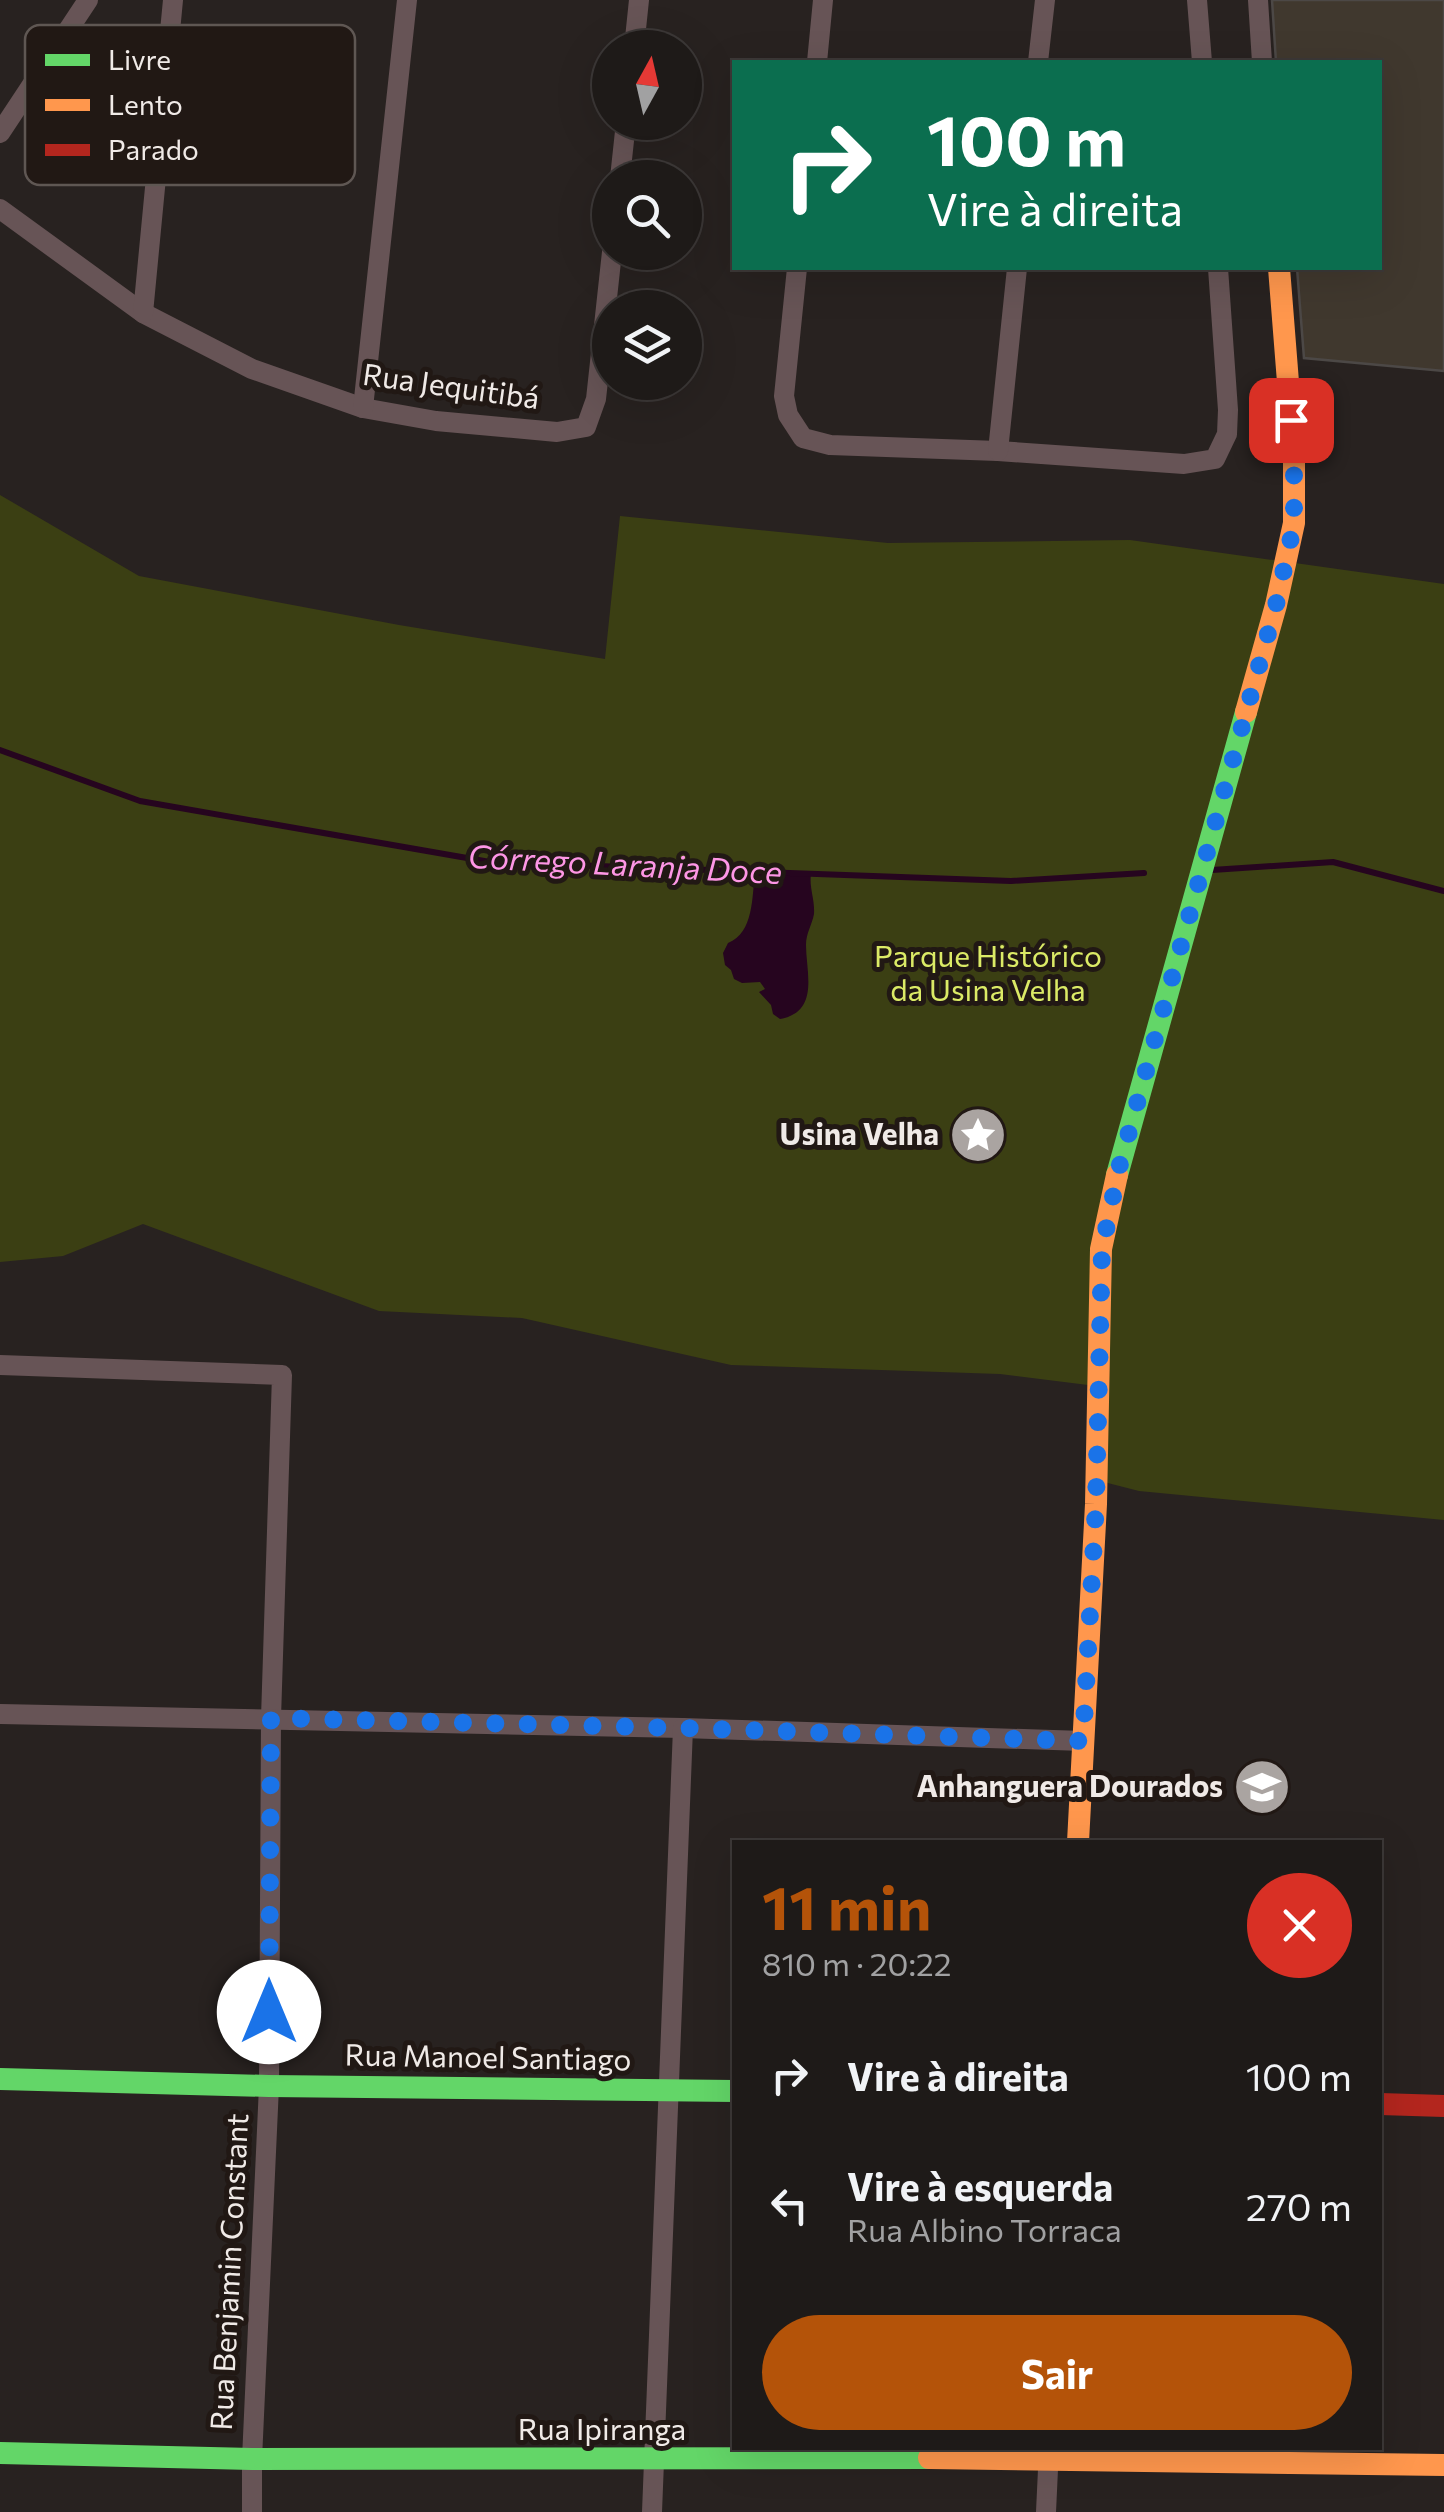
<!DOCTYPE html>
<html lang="pt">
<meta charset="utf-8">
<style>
body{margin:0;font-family:Commissioner,sans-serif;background:#262321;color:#f1f3f6;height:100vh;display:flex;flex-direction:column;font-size:38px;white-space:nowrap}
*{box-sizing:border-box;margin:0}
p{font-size:32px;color:#a1a1a2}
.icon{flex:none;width:55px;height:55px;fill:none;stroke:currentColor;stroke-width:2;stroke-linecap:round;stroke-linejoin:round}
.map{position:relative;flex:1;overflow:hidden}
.side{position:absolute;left:732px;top:1840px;width:650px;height:610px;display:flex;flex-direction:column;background:#1e1a18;border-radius:0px;box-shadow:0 10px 40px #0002,0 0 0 2px #3c3837}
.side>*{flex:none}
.top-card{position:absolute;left:732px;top:60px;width:650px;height:210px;border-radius:0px;box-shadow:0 10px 40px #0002,0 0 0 2px #3c3837;background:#0b6e4f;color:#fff;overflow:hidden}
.needle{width:65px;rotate:8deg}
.controls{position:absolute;left:592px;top:30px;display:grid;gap:20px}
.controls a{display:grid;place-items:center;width:110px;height:110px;border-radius:50%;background:#1e1a18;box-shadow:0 10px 40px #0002,0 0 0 2px #3c3837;font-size:50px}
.pin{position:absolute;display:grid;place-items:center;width:85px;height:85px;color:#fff;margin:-42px;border-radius:20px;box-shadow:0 5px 15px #0006}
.me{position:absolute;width:110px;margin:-55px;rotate:0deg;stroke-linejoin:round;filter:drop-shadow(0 0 8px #0008)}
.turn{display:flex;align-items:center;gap:35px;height:210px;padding:0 30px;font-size:45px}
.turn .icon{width:130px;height:130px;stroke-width:2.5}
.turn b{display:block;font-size:70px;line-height:85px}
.round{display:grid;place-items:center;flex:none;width:105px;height:105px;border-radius:52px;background:#262321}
.head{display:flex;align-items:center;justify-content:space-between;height:170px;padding:0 30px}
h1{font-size:60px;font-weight:700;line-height:75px;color:#b45309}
.cta{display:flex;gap:20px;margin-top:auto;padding:20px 30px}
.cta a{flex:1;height:115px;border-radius:60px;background:#b45309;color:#fff;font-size:40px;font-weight:700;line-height:115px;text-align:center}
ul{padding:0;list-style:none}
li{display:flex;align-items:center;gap:30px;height:130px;padding:0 30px}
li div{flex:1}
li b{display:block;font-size:38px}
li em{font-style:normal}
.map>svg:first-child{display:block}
</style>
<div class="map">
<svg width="1444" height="2512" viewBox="0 0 1444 2512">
<rect width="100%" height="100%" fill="#282220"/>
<polygon fill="#3b3f13" points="0,495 139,576 399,625 605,659 620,516 888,543 1130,540 1444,584 1444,1520 1139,1491 1096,1480 1096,1386 1000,1374 731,1365 522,1318 379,1311 143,1224 63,1256 0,1262"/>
<path fill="#26051f" d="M755 872 811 874C809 888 815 899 814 914 812 925 806 933 806 945 806 972 820 1012 780 1019L773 1014 771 1005 759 992 765 989 760 982 742 983 734 979 731 970 725 965 723 953 728 943C754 933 752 896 755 872Z"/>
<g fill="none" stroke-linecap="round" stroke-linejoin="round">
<g stroke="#26051f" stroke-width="6">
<polyline points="0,750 140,801 490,862 1011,881 1144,873"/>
<polyline points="1212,870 1333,862 1444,891"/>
</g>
</g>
<polygon fill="#40382e" stroke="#4c4846" stroke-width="2.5" points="1272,0 1444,0 1444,371 1304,358 1297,268 1380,268 1380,62 1276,62"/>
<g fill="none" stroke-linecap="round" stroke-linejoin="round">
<g stroke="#675456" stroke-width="20">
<polyline points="1197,0 1202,62"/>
<polyline points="1258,0 1262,62"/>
<polyline points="634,48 639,0"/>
<polyline points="817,62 823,0"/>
<polyline points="1038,62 1045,0"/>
<polyline points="0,133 88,0"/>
<polyline points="620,178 626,122"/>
<polyline points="0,209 143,313 252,369 363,408 436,421 557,432 586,427 596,399 612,252"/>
<polyline points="797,268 784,396 788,415 803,438 830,445 998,451 1184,464 1215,459 1227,434 1228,410 1218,268"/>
<polyline points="143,313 173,0"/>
<polyline points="363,408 407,0"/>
<polyline points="998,451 1017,268"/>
<polyline points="0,1365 282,1375 271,1718 269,2086 252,2459 252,2512"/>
<polyline points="0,1714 683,1728 1083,1741"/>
<polyline points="652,2512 683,1728"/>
<polyline points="1046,2512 1049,2448"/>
</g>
<g stroke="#63d668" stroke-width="22">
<polyline points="1117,1175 1246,712"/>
<polyline points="0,2079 269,2086 735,2091"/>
<polyline points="0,2453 252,2459 929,2458"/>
</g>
<g stroke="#ff974d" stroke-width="22">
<polyline points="1246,712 1276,605 1294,523 1294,458 1279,268"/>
<polyline points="1078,1842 1096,1504 1101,1249 1117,1175"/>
<polyline points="929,2458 1444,2465"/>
</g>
<polyline stroke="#b3261e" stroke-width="22" points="1380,2104 1444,2106"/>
</g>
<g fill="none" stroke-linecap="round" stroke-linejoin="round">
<polyline stroke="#1a73e8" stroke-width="18" stroke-dasharray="0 32.4" points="269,2012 271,1718 683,1728 1083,1741 1096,1504 1102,1249 1119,1168 1276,605 1294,524 1294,458 1291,420"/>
</g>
<defs>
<g id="sight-disc" transform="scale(2.875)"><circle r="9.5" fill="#aaa4a1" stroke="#211814"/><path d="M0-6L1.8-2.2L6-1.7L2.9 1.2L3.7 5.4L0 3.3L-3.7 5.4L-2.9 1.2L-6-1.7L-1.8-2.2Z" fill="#fff"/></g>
<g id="university-disc" transform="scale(2.875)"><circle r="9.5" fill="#aaa4a1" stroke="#211814"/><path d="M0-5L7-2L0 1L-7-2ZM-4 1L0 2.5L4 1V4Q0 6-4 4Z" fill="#fff"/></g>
</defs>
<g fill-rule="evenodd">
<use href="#sight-disc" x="978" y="1135"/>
<use href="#university-disc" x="1262" y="1787"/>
</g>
<g text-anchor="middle" stroke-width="10" stroke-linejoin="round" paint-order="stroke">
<g font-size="30" fill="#f0eae7" stroke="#211814">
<text transform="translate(451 387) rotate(8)" y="10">Rua Jequitibá</text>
<text transform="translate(488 2058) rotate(1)" y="10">Rua Manoel Santiago</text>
<text transform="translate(230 2272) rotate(-87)" y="10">Rua Benjamin Constant</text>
<text x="602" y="2440">Rua Ipiranga</text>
</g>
<g font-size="30" fill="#dbea66" stroke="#211814">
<text x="988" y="967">Parque Histórico<tspan x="988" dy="34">da Usina Velha</tspan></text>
</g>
<g font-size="30" font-weight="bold" fill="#f0eae7" stroke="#211814" text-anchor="end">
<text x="939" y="1145">Usina Velha</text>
<text x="1223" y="1797">Anhanguera Dourados</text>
</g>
<g font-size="32" font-style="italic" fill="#fd96e5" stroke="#211814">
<text transform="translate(625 865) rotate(3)" y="11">Córrego Laranja Doce</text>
</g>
</g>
<rect x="25" y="25" width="330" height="160" rx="15" fill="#211814" stroke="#5f5753" stroke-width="2.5"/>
<rect x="45" y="54" width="45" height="12" fill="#63d668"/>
<rect x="45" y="99" width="45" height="12" fill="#ff974d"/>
<rect x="45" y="144" width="45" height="12" fill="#b3261e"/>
<g font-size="28" fill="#f0eae7">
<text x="108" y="70">Livre</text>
<text x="108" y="115">Lento</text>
<text x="108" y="160">Parado</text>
</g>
</svg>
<div class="controls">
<a><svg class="needle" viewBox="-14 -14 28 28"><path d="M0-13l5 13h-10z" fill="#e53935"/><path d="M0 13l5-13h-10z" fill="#a1a1a2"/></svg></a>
<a><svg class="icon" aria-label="search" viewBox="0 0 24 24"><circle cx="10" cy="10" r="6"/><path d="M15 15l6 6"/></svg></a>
<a><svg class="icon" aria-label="layers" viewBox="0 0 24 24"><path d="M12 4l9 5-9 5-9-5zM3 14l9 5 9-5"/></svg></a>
</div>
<div class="pin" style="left:1291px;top:420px;background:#d93025"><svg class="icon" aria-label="arrive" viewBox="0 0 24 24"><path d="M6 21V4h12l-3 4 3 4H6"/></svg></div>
<svg class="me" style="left:269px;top:2012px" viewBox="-20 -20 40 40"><circle r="19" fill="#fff"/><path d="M0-13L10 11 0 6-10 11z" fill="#1a73e8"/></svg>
<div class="top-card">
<div class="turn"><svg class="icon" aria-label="right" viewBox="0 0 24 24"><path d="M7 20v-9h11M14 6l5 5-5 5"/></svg><div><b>100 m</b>Vire à direita</div></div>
</div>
<section class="side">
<div class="head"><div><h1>11 min</h1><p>810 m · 20:22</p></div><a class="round" style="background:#d93025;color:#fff"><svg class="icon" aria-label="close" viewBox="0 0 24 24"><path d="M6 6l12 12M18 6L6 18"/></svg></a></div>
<ul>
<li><svg class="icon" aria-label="right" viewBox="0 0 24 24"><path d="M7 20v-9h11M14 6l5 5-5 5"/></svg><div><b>Vire à direita</b></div><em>100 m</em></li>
<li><svg class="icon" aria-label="left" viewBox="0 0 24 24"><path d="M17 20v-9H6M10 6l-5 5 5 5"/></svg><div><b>Vire à esquerda</b><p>Rua Albino Torraca</p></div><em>270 m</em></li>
</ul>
<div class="cta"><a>Sair</a></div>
</section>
</div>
